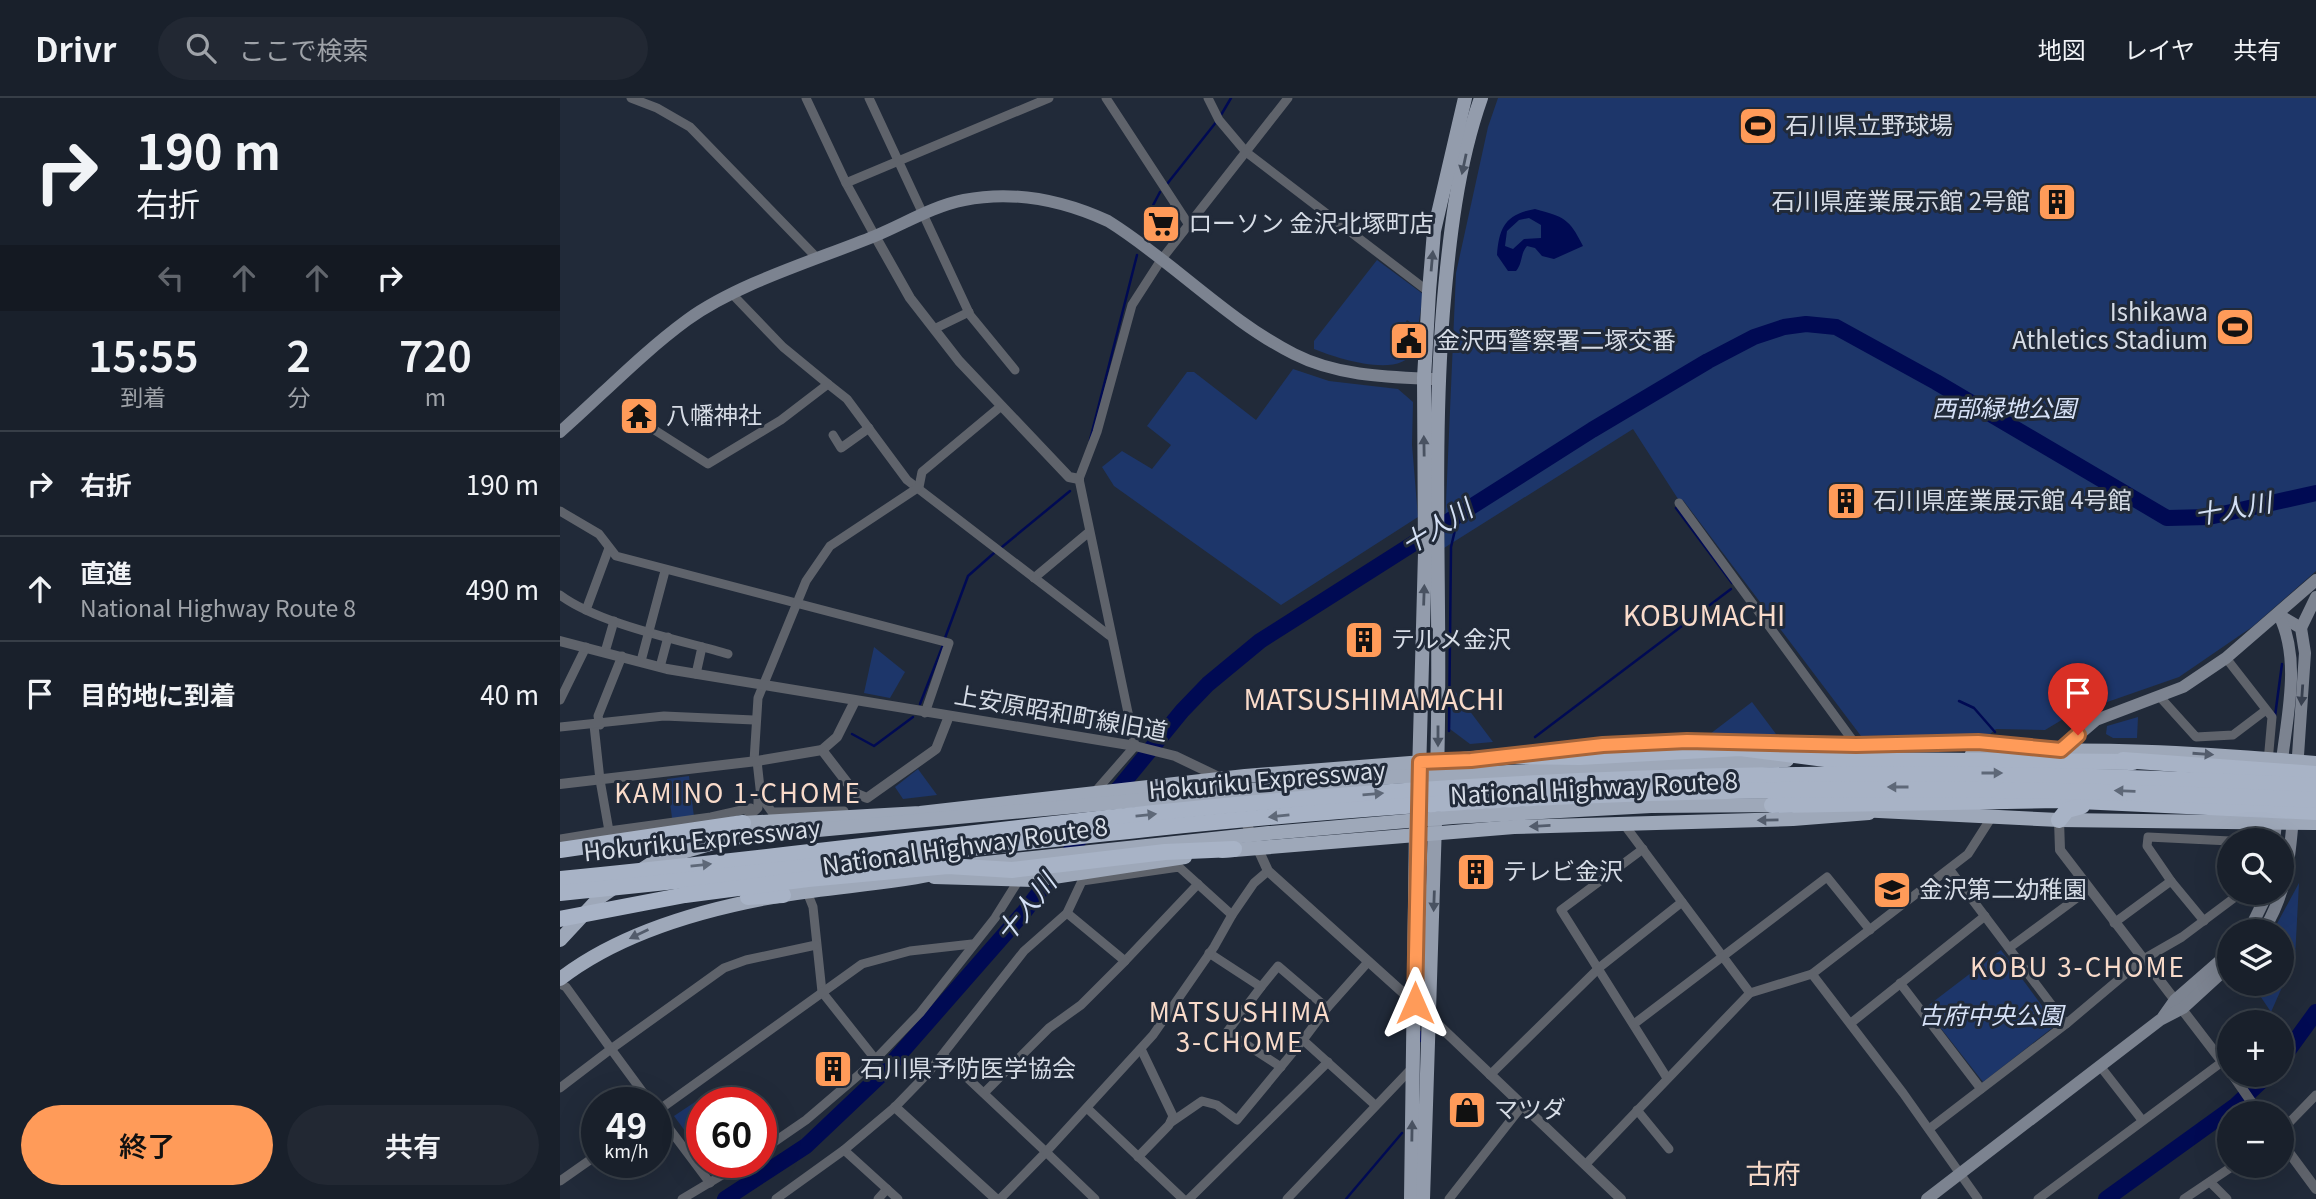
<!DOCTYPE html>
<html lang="ja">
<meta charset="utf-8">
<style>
body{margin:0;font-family:Georgia,"Noto Sans JP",serif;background:#222833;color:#f1f3f6;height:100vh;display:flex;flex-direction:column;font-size:26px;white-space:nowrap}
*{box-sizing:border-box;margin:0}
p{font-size:23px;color:#9fa3a9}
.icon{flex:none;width:38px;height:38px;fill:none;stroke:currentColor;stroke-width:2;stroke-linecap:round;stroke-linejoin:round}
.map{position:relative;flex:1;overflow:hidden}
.panel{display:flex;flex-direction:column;background:#19202b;width:560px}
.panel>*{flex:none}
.top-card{background:#19202b;color:#f1f3f6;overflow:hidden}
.tools{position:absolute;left:1657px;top:730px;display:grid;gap:14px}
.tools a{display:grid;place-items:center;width:77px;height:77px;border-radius:50%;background:#19202b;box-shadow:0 7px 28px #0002,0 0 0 2px #373e47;font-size:35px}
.speed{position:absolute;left:21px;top:989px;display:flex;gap:14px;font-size:35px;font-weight:700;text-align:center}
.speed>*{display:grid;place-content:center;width:91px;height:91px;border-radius:50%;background:#19202b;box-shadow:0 7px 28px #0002,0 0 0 2px #373e47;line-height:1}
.speed small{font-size:18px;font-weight:400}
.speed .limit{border:10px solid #d22;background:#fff;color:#111}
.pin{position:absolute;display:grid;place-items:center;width:60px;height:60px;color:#fff;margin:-72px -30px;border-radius:50% 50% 50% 0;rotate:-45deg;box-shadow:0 0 7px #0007}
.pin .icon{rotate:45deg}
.me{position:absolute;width:77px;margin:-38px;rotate:0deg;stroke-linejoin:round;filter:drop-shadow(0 0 5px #0008)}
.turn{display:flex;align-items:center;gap:24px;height:147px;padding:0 21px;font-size:32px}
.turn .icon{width:91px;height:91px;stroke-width:2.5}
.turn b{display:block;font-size:49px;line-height:60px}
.lanes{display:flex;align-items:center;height:66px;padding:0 21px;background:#0003;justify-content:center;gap:35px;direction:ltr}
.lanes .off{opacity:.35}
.eta{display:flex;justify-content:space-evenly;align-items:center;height:119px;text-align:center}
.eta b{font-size:42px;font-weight:600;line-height:49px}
.cta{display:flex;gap:14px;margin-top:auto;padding:14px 21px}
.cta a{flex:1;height:80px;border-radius:42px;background:#ff9b59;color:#111;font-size:28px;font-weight:600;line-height:80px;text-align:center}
.cta a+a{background:#222833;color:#f1f3f6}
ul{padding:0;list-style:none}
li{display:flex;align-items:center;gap:21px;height:105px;padding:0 21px;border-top:2px solid #373e47}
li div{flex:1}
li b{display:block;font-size:26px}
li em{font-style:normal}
header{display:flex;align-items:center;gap:42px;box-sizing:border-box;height:98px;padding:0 35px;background:#19202b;border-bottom:2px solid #373e47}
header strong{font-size:33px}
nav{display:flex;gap:38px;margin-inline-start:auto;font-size:24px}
.search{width:490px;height:63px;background:#222833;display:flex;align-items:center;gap:18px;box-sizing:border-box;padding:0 24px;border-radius:38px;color:#9fa3a9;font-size:26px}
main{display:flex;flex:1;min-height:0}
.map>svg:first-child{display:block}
</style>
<header>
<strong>Drivr</strong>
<div class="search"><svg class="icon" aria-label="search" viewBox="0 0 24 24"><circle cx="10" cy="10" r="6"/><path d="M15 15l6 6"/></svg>ここで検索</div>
<nav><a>地図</a><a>レイヤ</a><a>共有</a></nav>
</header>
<main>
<section class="panel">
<div class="top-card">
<div class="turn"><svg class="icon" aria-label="right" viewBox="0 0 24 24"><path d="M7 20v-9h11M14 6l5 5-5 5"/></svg><div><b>190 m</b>右折</div></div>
<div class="lanes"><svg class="icon off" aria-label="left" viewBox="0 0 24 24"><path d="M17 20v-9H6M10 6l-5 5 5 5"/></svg><svg class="icon off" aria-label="ahead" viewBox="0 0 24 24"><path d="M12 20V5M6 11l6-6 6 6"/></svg><svg class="icon off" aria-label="ahead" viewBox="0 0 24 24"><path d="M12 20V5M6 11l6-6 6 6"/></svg><svg class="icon" aria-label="right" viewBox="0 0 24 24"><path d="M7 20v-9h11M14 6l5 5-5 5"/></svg></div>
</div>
<div class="eta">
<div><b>15:55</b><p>到着</p></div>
<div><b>2</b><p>分</p></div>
<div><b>720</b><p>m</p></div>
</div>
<ul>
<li><svg class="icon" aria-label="right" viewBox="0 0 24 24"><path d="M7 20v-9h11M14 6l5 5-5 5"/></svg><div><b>右折</b></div><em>190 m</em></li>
<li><svg class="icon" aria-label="ahead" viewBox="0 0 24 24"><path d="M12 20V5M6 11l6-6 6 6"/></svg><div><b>直進</b><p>National Highway Route 8</p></div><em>490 m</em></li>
<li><svg class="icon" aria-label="arrive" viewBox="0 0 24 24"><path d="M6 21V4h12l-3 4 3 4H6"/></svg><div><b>目的地に到着</b></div><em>40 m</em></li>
</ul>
<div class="cta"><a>終了</a><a>共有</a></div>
</section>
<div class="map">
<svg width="1756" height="1101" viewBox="0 0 1756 1101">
<rect width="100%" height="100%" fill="#212a39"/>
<g fill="#1d366a">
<polygon points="938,0 1756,0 1756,473 1692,529 1619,579 1510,617 1485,632 1436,631 1430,636 1301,638 1123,402 1120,404 1073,331 884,450 896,175 928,29"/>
<path d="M817 162 863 196 858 230 847 222 834 243 854 252C842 282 776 260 754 251V243Z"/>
<polygon points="733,271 769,283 838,291 853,304 852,347 858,419 721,507 554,388 542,369 562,353 592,371 611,347 587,328 627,274 634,274 696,322"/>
<polygon points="314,549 345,574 330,600 304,595"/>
<polygon points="891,588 933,644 910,646 890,631"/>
<polygon points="1192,604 1216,636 1150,636"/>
<polygon points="1578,619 1577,640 1553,640 1546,636 1547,628"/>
<polygon points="358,671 377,697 343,701 335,689"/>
<polygon points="129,678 134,719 112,720 107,681"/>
<polygon points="1739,785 1735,860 1711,914 1692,886 1722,886 1722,833 1713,833"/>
<polygon points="1441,852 1496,927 1423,984 1365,910"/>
<polygon points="150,994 158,1004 142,1004 142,1056 114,1018"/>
</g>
<path fill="#000a53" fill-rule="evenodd" d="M975 111C1004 119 1009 120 1023 148L994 161 982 158 975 150 967 148C960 156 963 165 956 173H948L937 157C939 129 946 116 975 111ZM969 120 981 127V140L964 141 953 151 945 148 947 133 959 122Z"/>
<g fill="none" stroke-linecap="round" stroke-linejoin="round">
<g stroke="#000a53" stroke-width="2.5">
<polyline points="661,17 671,0"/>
<polyline points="607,86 657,23"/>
<polyline points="586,133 590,113 600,94"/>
<polyline points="530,342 577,157"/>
<polyline points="1116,410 1172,485"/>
<polyline points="442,449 510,393"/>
<polyline points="385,540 408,478 434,455"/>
<polyline points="1399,603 1414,610 1435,634"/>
<polyline points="360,606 383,547"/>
<polyline points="1715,618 1722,566"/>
<polyline points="889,633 891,449 899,415"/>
<polyline points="292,636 314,648 353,619"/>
<polyline points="975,639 1171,491"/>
<polyline points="862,883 866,769"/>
<polyline points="860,943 860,934"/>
<polyline points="786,1101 842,1035"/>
</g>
<g stroke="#000a53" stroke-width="16">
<polyline points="550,701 622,613 648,586 700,543 1032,332 1148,263 1194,239 1224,229 1246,226 1276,229 1376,284 1607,420 1649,419 1756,395"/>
<polyline points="1722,961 1756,914"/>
<polyline points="165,1101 246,1048 324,974 465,813 528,730"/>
<polyline points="1546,1101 1675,1008 1709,976"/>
</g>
<g stroke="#5f636b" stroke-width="9">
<polyline points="71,0 97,10 130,29 257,160"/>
<polyline points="246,0 286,85 315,138"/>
<polyline points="309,0 410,217 455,272"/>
<polyline points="546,0 629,127"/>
<polyline points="648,0 659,22 686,54 869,194"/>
<polyline points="286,85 489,0"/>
<polyline points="374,231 409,214"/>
<polyline points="268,286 287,301 347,382 550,538"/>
<polyline points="93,331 148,366 221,322 268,286 223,249 173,197"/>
<polyline points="273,337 281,350 309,330"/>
<polyline points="1119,405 1296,647"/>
<polyline points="0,413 39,436 56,458 389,545 365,615"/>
<polyline points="474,480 529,434"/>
<path d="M0 497C39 526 120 542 168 556"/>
<polyline points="26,512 49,450"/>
<polyline points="45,554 54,523"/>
<polyline points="1666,560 1712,619 1708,664"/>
<polyline points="81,563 105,473"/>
<polyline points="100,569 108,539"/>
<polyline points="136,576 142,549"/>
<polyline points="1599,598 1636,639 1673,637 1706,612"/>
<polyline points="0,602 26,549"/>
<polyline points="34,627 40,682 49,733 151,719 191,710"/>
<polyline points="40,627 38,618 62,558"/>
<polyline points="0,629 104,618 194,622"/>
<polyline points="194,663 198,600 246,483 270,448 359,389 362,374 440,309"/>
<polyline points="197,663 201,699 212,714 284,713"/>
<polyline points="534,695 575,648 519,381 537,334 572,207 601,162 728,0"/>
<polyline points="184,723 198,710 198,698"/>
<polyline points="1063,725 1190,895"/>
<polyline points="0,741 49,733"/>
<polyline points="1702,742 1704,719"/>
<polyline points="1083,751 1001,812 1107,980"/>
<polyline points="1390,772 1506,926"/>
<polyline points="1611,783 1587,748 1588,739 1670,743"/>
<polyline points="247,794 253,809 262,894 316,962"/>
<polyline points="1554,825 1611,783 1644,823"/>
<polyline points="1449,850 1529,791"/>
<polyline points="649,855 701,889 718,868 767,910 743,942 815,1007"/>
<polyline points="565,863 638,786"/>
<polyline points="1252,876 1408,756 1433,717"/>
<polyline points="1340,885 1421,991"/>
<polyline points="0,886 6,889 51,951 164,870 186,862 256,847"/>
<polyline points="701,889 667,934 721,969"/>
<polyline points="767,910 808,864"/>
<polyline points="1291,925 1425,818"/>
<polyline points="1074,926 1267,779 1310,832"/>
<polyline points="384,958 486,1054 440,1101"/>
<polyline points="1540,968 1582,1022"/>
<polyline points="930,977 1040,869 1122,804"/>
<polyline points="0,990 51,951 90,1004"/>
<polyline points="424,995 489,930 521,907 565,863 507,815"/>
<polyline points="528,1011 623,1101"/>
<polyline points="1077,1012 1109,1051"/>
<polyline points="96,1013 150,1085"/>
<polyline points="96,1014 302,866 350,853 412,846"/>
<polyline points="610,1025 642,1003 657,1007 677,1022 743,942"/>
<polyline points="1369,1031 1506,926 1582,862 1622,839 1682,794"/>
<polyline points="1722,1032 1756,997"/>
<polyline points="284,1052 327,1091 318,1101"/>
<polyline points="201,1053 246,1022 308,969 360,915 435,820 460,780"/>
<polyline points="578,1059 609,1027 613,1018 581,951"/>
<polyline points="1026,1066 1190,895 1252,876 1343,995 1418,1101"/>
<polyline points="0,1083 37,1057"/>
<polyline points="1650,1084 1667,1101"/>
<polyline points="327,1091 338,1101"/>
<polyline points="122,1101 184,1064"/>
<polyline points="216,1101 284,1052 335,1009 368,975 464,853 507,815 522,783 619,769 672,817"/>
<polyline points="535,1101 486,1054 593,937 654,849 672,817 694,785 708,773"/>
<polyline points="629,1101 768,964"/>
<polyline points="727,1101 852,970"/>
<polyline points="889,1101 962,1008"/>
<polyline points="1478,1101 1662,964"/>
<polyline points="1624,1101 1673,1068"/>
</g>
<g stroke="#5f636b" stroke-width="10">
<polyline points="315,138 350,200 399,263 509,379 519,381"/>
<polyline points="0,543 107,571 575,648 615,658 663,681"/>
<polyline points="262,652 277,639 295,603"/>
<polyline points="0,686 197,663 262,652 295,695 307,700 376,651 389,618"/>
<polyline points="682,716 708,773 870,919 1061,1101"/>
<polyline points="1499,722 1500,752 1670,974"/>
<polyline points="1672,976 1699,1015"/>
<polyline points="335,1009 436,1101"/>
<polyline points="1722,1045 1756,1091"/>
</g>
<g stroke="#7c8390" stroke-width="12">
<path d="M0 334C42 297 82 255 127 222 178 185 256 162 315 138 344 126 373 108 404 102 454 92 502 102 548 123 611 162 668 223 734 256 777 278 827 279 874 281"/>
<polyline points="1719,517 1741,530 1745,555 1737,672"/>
<path d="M1719 517C1742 563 1726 621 1721 671"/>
<polyline points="1741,530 1756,499"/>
<polyline points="1501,652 1536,622 1623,589 1666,560 1756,482"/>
<polyline points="1714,742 1717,717"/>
<polyline points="1689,833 1708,794"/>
<path d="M1703 833C1726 797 1730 760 1733 718"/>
<polyline points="1603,919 1615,902 1670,854"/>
<polyline points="1367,1101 1600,922 1623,910 1670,867"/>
</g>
<g stroke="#939cac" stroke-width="14">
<path d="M877 673C882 520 871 366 883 213 889 142 897 68 921 0"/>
<polyline points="859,676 865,455 864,280 869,194 874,133 905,0"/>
<polyline points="851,1101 856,728"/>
<polyline points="863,1101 875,725"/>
</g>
<g stroke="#9ea8b9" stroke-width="14">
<polyline points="989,653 1043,647 1127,643 1296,647 1418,644 1444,648"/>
<path d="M1412 656C1527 648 1641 655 1756 665"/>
<polyline points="1299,712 1499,722 1756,725"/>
<polyline points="183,725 360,715 685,678 952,657"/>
<polyline points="662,753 954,729 1233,721 1309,715"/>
<polyline points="417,766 709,735 893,719 1091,708 1223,707"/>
<polyline points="78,774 98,761 171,740 832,679 1227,662"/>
<polyline points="374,779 474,782 625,759"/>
<polyline points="0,842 39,800 55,789"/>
<path d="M0 881C62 833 147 810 224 797 277 788 331 786 383 774"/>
</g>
<g stroke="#a8b3c6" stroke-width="16">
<polyline points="943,658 1020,659 1180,650 1273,662 1573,664"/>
<polyline points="1563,662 1756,676"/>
<polyline points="1212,707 1498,702 1756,714"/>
<polyline points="1499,722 1507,712 1522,708"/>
<polyline points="0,752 183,725"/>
<path d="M0 781C282 754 563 712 845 693 1149 672 1452 671 1756 688"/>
<path d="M0 795C282 768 563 728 845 708 1149 686 1452 687 1756 702"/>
<polyline points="188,799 223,797"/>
<polyline points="0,821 125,797 248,781 388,768 452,772 605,754 674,751"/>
</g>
</g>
<defs><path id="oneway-solid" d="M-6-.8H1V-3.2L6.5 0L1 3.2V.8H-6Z" transform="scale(1.75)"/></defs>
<g fill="#495261">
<use href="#oneway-solid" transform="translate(904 66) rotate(102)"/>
<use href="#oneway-solid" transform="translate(872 163) rotate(-85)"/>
<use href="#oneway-solid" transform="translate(864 348) rotate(-91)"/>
<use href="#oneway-solid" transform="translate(864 497) rotate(-88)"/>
<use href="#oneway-solid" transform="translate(878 638) rotate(90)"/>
<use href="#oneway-solid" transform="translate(874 803) rotate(92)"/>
<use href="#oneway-solid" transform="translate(852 1033) rotate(-89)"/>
</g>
<use fill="#38404f" href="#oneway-solid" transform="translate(1742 597) rotate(94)"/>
<g fill="#535c6c">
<use href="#oneway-solid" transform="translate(1643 656) rotate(4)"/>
<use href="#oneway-solid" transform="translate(1208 722) rotate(179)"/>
<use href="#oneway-solid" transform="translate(980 728) rotate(177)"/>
<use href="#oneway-solid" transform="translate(79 836) rotate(154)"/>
</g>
<g fill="#5e6878">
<use href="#oneway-solid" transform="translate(1432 675)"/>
<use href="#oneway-solid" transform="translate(1338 689) rotate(-180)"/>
<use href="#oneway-solid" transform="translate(1565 693) rotate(-178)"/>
<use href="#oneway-solid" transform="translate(813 696) rotate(-5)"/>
<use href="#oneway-solid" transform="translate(586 717) rotate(-6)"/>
<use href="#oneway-solid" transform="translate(719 718) rotate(174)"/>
<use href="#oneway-solid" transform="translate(141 767) rotate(-6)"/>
</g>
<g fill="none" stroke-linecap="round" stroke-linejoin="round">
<g stroke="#a6653a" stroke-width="18">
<polyline id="route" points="855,905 860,664 911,662 1043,647 1127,643 1296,647 1418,644 1501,652 1518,637"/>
</g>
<use href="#route" stroke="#ff9b59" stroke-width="12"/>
</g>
<defs>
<g id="stadium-square" transform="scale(2.0125)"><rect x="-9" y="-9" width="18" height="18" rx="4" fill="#ff9b59" stroke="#212a39"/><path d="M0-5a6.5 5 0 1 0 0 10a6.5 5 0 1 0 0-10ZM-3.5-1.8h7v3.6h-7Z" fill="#111"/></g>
<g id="building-square" transform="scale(2.0125)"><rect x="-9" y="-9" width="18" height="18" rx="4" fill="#ff9b59" stroke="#212a39"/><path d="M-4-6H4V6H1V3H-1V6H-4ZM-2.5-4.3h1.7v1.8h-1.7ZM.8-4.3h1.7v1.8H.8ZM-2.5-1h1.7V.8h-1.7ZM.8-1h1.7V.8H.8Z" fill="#111"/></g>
<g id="supermarket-square" transform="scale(2.0125)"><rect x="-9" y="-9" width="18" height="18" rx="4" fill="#ff9b59" stroke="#212a39"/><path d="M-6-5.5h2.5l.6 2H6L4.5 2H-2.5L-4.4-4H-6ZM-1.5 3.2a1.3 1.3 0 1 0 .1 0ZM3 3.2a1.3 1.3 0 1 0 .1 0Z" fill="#111"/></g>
<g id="civic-square" transform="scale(2.0125)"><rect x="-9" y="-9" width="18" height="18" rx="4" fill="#ff9b59" stroke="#212a39"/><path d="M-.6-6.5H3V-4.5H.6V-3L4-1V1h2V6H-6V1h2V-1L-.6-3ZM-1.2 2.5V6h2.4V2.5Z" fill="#111"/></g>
<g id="temple-square" transform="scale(2.0125)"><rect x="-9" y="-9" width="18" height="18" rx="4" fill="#ff9b59" stroke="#212a39"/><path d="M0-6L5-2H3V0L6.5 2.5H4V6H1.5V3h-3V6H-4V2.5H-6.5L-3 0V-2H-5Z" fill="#111"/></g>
<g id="school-square" transform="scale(2.0125)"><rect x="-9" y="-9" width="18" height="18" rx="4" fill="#ff9b59" stroke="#212a39"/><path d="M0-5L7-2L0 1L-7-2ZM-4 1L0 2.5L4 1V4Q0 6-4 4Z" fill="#111"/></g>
<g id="shop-square" transform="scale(2.0125)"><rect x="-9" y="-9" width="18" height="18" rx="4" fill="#ff9b59" stroke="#212a39"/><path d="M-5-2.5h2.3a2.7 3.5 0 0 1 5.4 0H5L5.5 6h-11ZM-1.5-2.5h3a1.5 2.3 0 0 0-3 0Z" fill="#111"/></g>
</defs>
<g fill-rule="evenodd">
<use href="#stadium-square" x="1198" y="28"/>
<use href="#building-square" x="1497" y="104"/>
<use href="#supermarket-square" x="601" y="126"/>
<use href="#stadium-square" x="1675" y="229"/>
<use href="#civic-square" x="849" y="243"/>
<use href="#temple-square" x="79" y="318"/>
<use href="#building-square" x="1286" y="403"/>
<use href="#building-square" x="804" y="542"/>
<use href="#building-square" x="916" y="774"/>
<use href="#school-square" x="1332" y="792"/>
<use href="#building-square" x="273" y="971"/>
<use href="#shop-square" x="907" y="1012"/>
</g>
<g text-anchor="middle" stroke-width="6" stroke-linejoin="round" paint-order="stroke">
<g font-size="24" fill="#d6dce6" stroke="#212a39" text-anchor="start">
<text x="1225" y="36">石川県立野球場</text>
<text x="1470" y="112" text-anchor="end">石川県産業展示館 2号館</text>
<text x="628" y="134">ローソン 金沢北塚町店</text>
<text x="1648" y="223" text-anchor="end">Ishikawa<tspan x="1648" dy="28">Athletics Stadium</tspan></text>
<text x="876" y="251">金沢西警察署二塚交番</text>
<text x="106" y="326">八幡神社</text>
<text x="1313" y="411">石川県産業展示館 4号館</text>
<text x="831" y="550">テルメ金沢</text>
<text x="943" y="782">テレビ金沢</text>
<text x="1359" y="800">金沢第二幼稚園</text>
<text x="300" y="979">石川県予防医学協会</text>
<text x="934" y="1020">マツダ</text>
</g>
<g font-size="24" font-style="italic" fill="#d7e2f8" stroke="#212a39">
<text x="1444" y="319">西部緑地公園</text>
<text x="1431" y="926">古府中央公園</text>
</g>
<g font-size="24" fill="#d6dce6" stroke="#212a39">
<text transform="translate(501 616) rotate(10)" y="8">上安原昭和町線旧道</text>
<text transform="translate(707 683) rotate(-5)" y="8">Hokuriku Expressway</text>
<text transform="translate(1034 691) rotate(-3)" y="8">National Highway Route 8</text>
<text transform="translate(142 743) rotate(-6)" y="8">Hokuriku Expressway</text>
<text transform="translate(405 749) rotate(-8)" y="8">National Highway Route 8</text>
</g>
<g font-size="26" font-style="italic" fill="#d4e0f5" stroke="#212a39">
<text transform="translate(1673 411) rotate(-10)" y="9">十人川</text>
<text transform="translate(877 429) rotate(-32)" y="9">十人川</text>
<text transform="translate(466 810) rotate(-51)" y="9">十人川</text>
</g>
<g font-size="26" letter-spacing="2" fill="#f9dbca" stroke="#212a39">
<text x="178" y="705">KAMINO 1-CHOME</text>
<text x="1518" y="879">KOBU 3-CHOME</text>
<text x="680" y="924">MATSUSHIMA<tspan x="680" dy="30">3-CHOME</tspan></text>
</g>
<g font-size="28" fill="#f9dbca" stroke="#212a39">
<text x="1144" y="528">KOBUMACHI</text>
<text x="814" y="612">MATSUSHIMAMACHI</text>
<text x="1213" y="1086">古府</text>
</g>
</g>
</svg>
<div class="tools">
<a><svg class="icon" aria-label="search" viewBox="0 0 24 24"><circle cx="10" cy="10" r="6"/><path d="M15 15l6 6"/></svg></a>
<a><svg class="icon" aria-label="layers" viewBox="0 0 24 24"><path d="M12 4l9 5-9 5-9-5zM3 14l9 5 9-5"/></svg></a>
<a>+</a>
<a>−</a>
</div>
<div class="speed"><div>49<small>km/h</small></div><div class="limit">60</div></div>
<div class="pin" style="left:1518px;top:637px;background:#d93025"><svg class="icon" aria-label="arrive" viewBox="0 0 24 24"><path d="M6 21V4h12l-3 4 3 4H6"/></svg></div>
<svg class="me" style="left:855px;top:905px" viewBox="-20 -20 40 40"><path d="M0-17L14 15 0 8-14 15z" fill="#ff9b59" stroke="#fff" stroke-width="4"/></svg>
</div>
</main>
